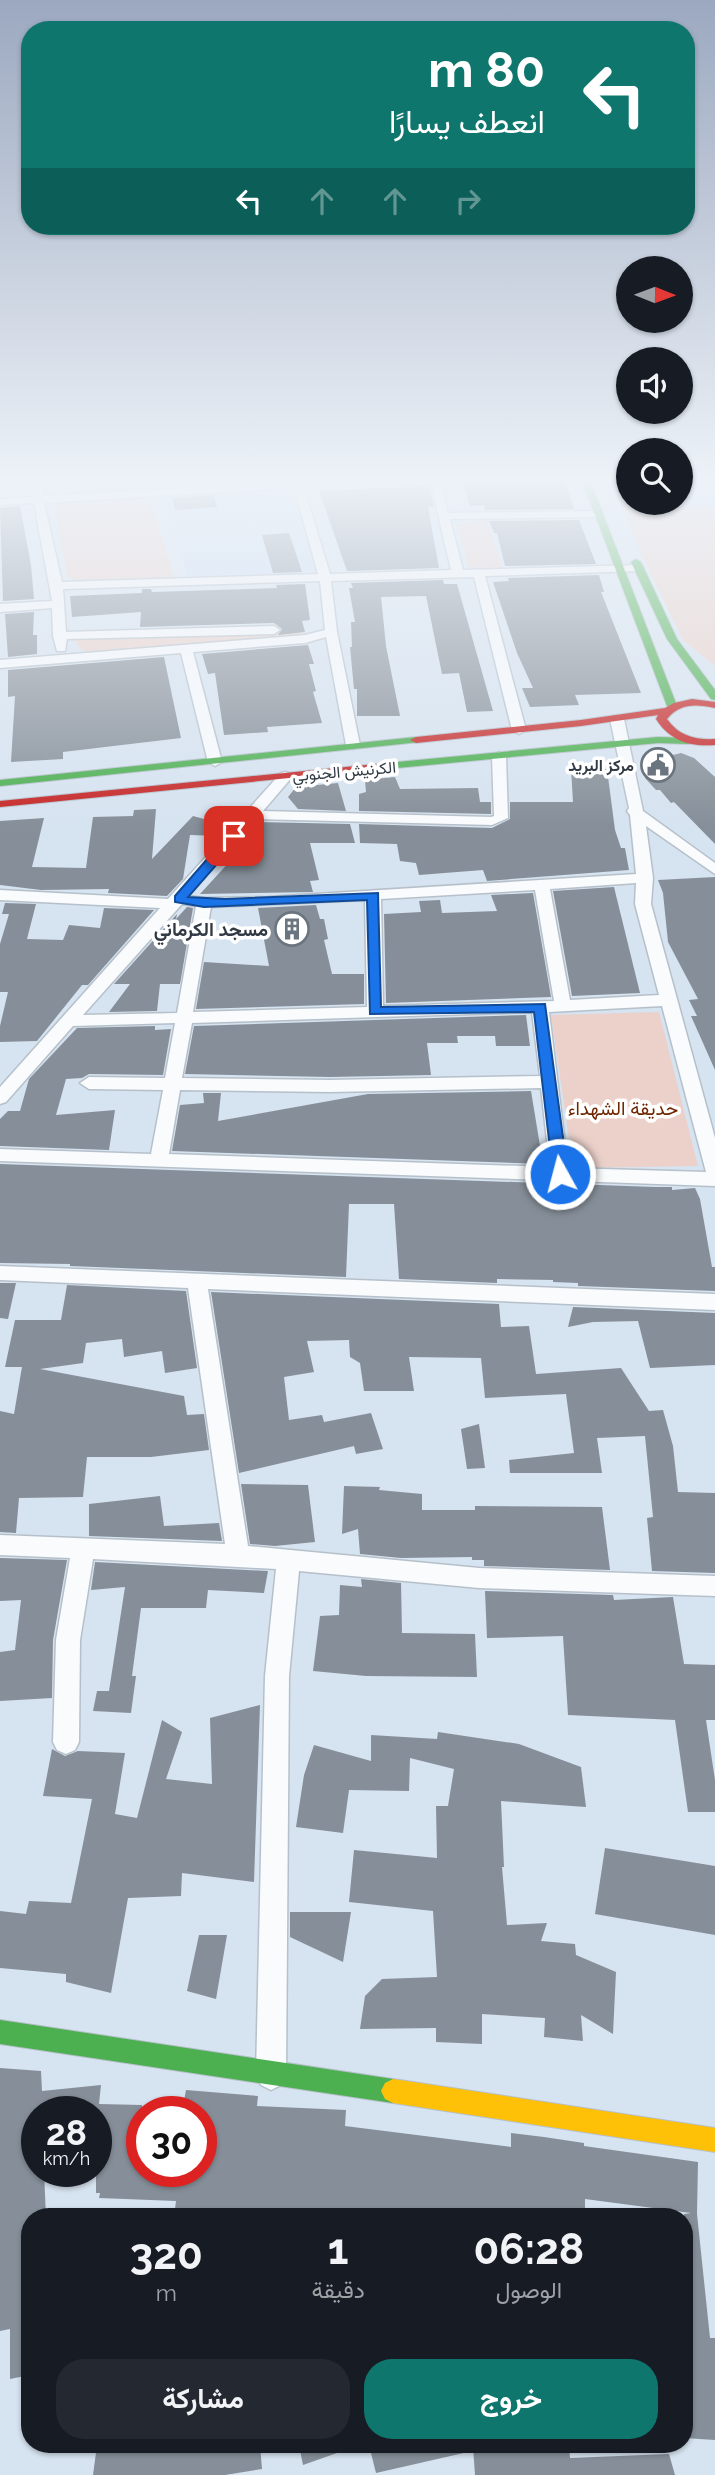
<!DOCTYPE html>
<html lang="ar">
<meta charset="utf-8">
<style>
body{margin:0;font-family:Raleway,Vazirmatn,sans-serif;background:#242831;color:#f1f3f6;direction:rtl;height:100vh;display:flex;flex-direction:column;font-size:26px;white-space:nowrap}
*{box-sizing:border-box;margin:0}
p{font-size:23px;color:#9ea1a6}
.icon{flex:none;width:38px;height:38px;fill:none;stroke:currentColor;stroke-width:2;stroke-linecap:round;stroke-linejoin:round}
.map{position:relative;flex:1;overflow:hidden;direction:ltr}
.sheet{position:absolute;left:21px;top:2208px;width:672px;height:245px;display:flex;flex-direction:column;background:#171b24;border-radius:28px;box-shadow:0 2px 5px #0004;direction:rtl}
.sheet>*{flex:none}
.top-card{position:absolute;left:21px;top:21px;width:674px;height:214px;border-radius:28px;box-shadow:0 2px 5px #0004;direction:rtl;background:#0f766e;color:#fff;overflow:hidden}
.needle{width:46px;rotate:91deg}
.fabs{position:absolute;left:616px;top:256px;display:grid;gap:14px}
.fabs a{display:grid;place-items:center;width:77px;height:77px;border-radius:50%;background:#171b24;box-shadow:0 2px 5px #0004;font-size:35px}
.speed{position:absolute;left:21px;top:2096px;display:flex;gap:14px;font-size:35px;font-weight:700;text-align:center}
.speed>*{display:grid;place-content:center;width:91px;height:91px;border-radius:50%;background:#171b24;box-shadow:0 2px 5px #0004;line-height:1}
.speed small{font-size:18px;font-weight:400}
.speed .limit{border:10px solid #d22;background:#fff;color:#111}
.pin{position:absolute;display:grid;place-items:center;width:60px;height:60px;color:#fff;margin:-30px;border-radius:14px;box-shadow:0 4px 10px #0006}
.me{position:absolute;width:77px;margin:-38px;rotate:353deg;stroke-linejoin:round;filter:drop-shadow(0 0 5px #0008)}
.turn{display:flex;align-items:center;gap:24px;height:147px;padding:0 35px;font-size:32px}
.turn .icon{width:91px;height:91px;stroke-width:2.5}
.turn b{display:block;font-size:49px;line-height:60px}
.lanes{display:flex;align-items:center;height:66px;padding:0 35px;background:#0003;justify-content:center;gap:35px;direction:ltr}
.lanes .off{opacity:.35}
.eta{display:flex;justify-content:space-evenly;align-items:center;height:119px;text-align:center}
.eta b{font-size:42px;font-weight:700;line-height:49px}
.cta{display:flex;gap:14px;margin-top:auto;padding:14px 35px}
.cta a{flex:1;height:80px;border-radius:28px;background:#0f766e;color:#fff;font-size:28px;font-weight:700;line-height:80px;text-align:center}
.cta a+a{background:#242831;color:#f1f3f6}
.map>svg:first-child{display:block}
</style>
<div class="map">
<svg width="715" height="2475" viewBox="0 0 715 2475">
<rect width="100%" height="100%" fill="#d6e3f0"/>
<g fill="#cadff5">
<polygon points="40,480 142,480 145,490 44,496"/>
<polygon points="614,480 628,480 628,502 681,502 681,480 715,480 715,507 621,504"/>
<polygon points="289,490 316,572 188,578 160,497"/>
</g>
<g fill="#ebd1ca">
<polygon points="150,497 174,578 73,580 67,575 54,504 72,500"/>
<polygon points="621,504 715,507 715,666 683,640 640,551"/>
<polygon points="486,520 503,568 468,567 457,524"/>
<path d="M289 631 301 633 299 636 103 653C89 652 78 654 75 638Z"/>
<polygon points="659,1012 698,1166 583,1168 572,1159 551,1015"/>
</g>
<g fill="#868f99">
<polygon points="511,480 565,480 574,509 485,510 484,505 470,506 463,483 512,482"/>
<polygon points="429,486 434,507 428,507 439,568 347,571 319,491"/>
<polygon points="214,495 217,507 175,510 172,498"/>
<polygon points="20,506 31,565 34,599 3,601 0,508"/>
<polygon points="579,520 596,564 505,566 497,533 494,533 489,521"/>
<polygon points="289,533 302,572 273,573 262,535"/>
<polygon points="599,575 604,592 601,592 641,693 575,695 579,705 530,707 522,688 533,688 517,653 493,582 509,581 508,578"/>
<polygon points="443,580 444,584 457,584 493,711 467,712 459,673 442,674 426,596 381,597 386,646 400,716 357,716 357,689 354,689 350,647 352,647 351,622 355,622 349,588 353,588 351,583"/>
<polygon points="305,584 310,620 302,621 305,632 278,635 282,629 274,623 140,627 141,612 72,617 70,596 142,593 142,589 151,589 152,592 277,588 276,585"/>
<polygon points="34,612 33,635 37,635 37,654 8,657 5,614"/>
<polygon points="308,645 314,664 309,664 316,691 313,692 322,723 267,727 268,732 224,735 215,673 208,674 202,654"/>
<polygon points="164,657 181,738 63,752 63,759 11,762 15,696 8,697 8,670"/>
<polygon points="657,752 669,756 681,753 694,758 715,777 715,844 674,802 671,803 660,790 656,790 645,778 645,763 657,760"/>
<polygon points="571,768 607,769 615,830 621,848 625,848 629,870 487,881 483,870 419,875 416,863 400,861 397,844 360,843 359,824 492,828 510,819 510,802 573,802"/>
<polygon points="395,777 400,789 478,788 480,802 491,802 491,814 359,811 359,794 366,792 365,780"/>
<polygon points="338,783 346,811 298,809 288,797 296,787"/>
<polygon points="156,809 152,859 193,816 230,826 221,836 190,835 183,879 167,896 108,893 109,889 41,890 0,885 0,821 44,818 32,867 86,868 93,817 133,816 134,810"/>
<polygon points="257,822 350,824 355,843 310,843 319,880 310,881 313,892 200,894 253,836 245,836"/>
<polygon points="715,877 715,1070 691,1016 697,1016 689,1000 698,999 668,942 663,893 658,880"/>
<polygon points="614,887 640,993 572,996 553,891"/>
<polygon points="533,893 551,997 386,1003 384,914 421,912 419,901 440,900 442,913 497,911 491,895"/>
<polygon points="5,903 36,904 27,939 63,940 69,925 100,928 104,908 154,910 88,985 82,985 37,1041 0,1042 0,1026 8,992 0,992 0,944 9,914 2,914"/>
<polygon points="316,905 320,919 324,919 328,939 324,940 332,974 364,974 364,1004 196,1009 204,962 269,966 258,908"/>
<polygon points="187,907 193,908 180,984 160,984 157,1011 109,1012 130,984 114,984 177,914 176,919"/>
<polygon points="526,1015 530,1046 496,1046 495,1036 457,1036 458,1043 427,1043 431,1075 330,1077 185,1074 194,1026"/>
<polygon points="155,1026 155,1030 171,1029 163,1075 89,1074 82,1078 66,1079 56,1115 115,1110 109,1150 0,1146 0,1119 8,1111 20,1111 29,1079 77,1028"/>
<polygon points="531,1091 543,1164 172,1151 180,1105 204,1103 203,1093 221,1093 218,1121 368,1094"/>
<polygon points="0,1164 655,1187 672,1187 672,1190 695,1188 700,1199 712,1267 715,1267 715,1291 578,1286 578,1283 553,1282 553,1280 497,1279 497,1283 399,1279 394,1204 349,1204 346,1277 70,1266 70,1264 0,1263"/>
<polygon points="0,1283 16,1283 8,1319 0,1318"/>
<polygon points="67,1285 186,1291 197,1368 165,1373 162,1351 124,1357 122,1339 86,1343 83,1363 40,1369 184,1396 187,1415 204,1414 209,1450 151,1457 87,1457 83,1497 19,1498 16,1533 0,1532 0,1411 14,1414 22,1367 5,1367 15,1320 61,1320"/>
<polygon points="211,1292 499,1304 501,1327 529,1326 536,1374 621,1368 649,1411 663,1410 673,1446 678,1492 715,1493 715,1573 652,1571 647,1518 653,1517 645,1436 597,1438 602,1473 510,1473 509,1460 574,1453 566,1394 485,1398 481,1358 409,1357 414,1391 364,1391 360,1363 350,1357 349,1340 307,1341 314,1372 284,1377 289,1420 322,1415 324,1422 371,1413 383,1449 356,1454 354,1446 239,1473"/>
<polygon points="573,1307 715,1313 715,1365 650,1368 638,1321 593,1322 568,1327"/>
<polygon points="479,1424 485,1468 467,1469 461,1429"/>
<polygon points="241,1484 308,1485 315,1542 275,1546 250,1544"/>
<polygon points="344,1486 380,1487 379,1490 422,1494 422,1510 475,1510 475,1506 602,1507 610,1570 484,1566 484,1560 472,1560 472,1557 401,1558 360,1554 358,1529 342,1534"/>
<polygon points="160,1496 164,1526 219,1523 222,1541 89,1536 89,1504"/>
<polygon points="0,1558 67,1560 53,1640 52,1698 0,1701 0,1652 15,1650 21,1600 0,1601"/>
<polygon points="95,1562 268,1571 264,1593 208,1590 206,1608 141,1608 132,1676 136,1676 131,1713 93,1711 97,1691 109,1691 125,1587 91,1590"/>
<polygon points="361,1579 401,1583 402,1633 475,1634 477,1677 366,1676 313,1671 320,1616 339,1615 340,1585 362,1587"/>
<polygon points="485,1591 613,1595 614,1600 673,1597 684,1664 715,1665 715,1720 706,1720 715,1780 715,1812 688,1812 675,1720 568,1715 563,1636 487,1638"/>
<polygon points="260,1705 254,1882 182,1873 181,1896 128,1898 111,1993 66,1982 66,1974 0,1968 0,1911 26,1914 29,1901 71,1903 92,1799 43,1796 52,1749 65,1756 78,1751 125,1753 115,1814 137,1818 162,1720 182,1732 166,1779 212,1784 210,1718"/>
<polygon points="438,1732 519,1744 581,1767 586,1807 501,1801 504,1867 502,1867 507,1925 547,1923 541,1941 575,1944 576,1955 616,1972 613,2034 581,2015 583,2041 544,2037 545,2018 482,2014 482,2044 436,2042 436,2028 360,2029 365,1996 382,1979 437,1977 433,1911 349,1902 354,1850 437,1858 436,1806 448,1806 454,1769 410,1758 409,1791 349,1790 343,1833 296,1827 304,1775 314,1745 371,1761 371,1735 437,1739"/>
<polygon points="605,1848 715,1866 715,1935 595,1914"/>
<polygon points="290,1912 351,1912 343,1962 290,1937"/>
<polygon points="199,1935 227,1935 216,1999 187,1991"/>
<polygon points="0,2068 41,2071 42,2091 101,2085 99,2104 142,2105 142,2172 201,2172 201,2112 182,2112 186,2090 258,2096 257,2106 346,2110 345,2126 511,2147 511,2133 544,2137 584,2143 584,2146 698,2162 697,2214 710,2338 715,2338 715,2440 684,2438 684,2214 691,2213 585,2199 585,2212 577,2214 577,2217 174,2217 176,2201 99,2198 100,2193 96,2193 96,2112 37,2112 37,2172 44,2172 46,2217 30,2217 30,2375 10,2379 10,2329 0,2331"/>
<polygon points="97,2445 260,2445 262,2469 225,2475 93,2475"/>
<polygon points="299,2445 354,2445 354,2447 303,2465"/>
<polygon points="369,2445 467,2445 468,2452 376,2473"/>
<polygon points="473,2447 569,2447 570,2458 669,2454 675,2475 475,2475"/>
</g>
<g fill="none" stroke-linecap="round" stroke-linejoin="round">
<g stroke="#b6c0ca" stroke-width="3">
<g id="street">
<path d="M29 480H39L43 496 327 480H389L384 483 304 488 330 574 451 570 430 480H440L448 513 597 511 602 514 597 517 450 519 463 570 638 565 644 568 638 571 485 576 526 730 519 734 512 730 474 577 331 581 337 632 360 745 353 749 346 745 326 637 305 643 193 652 222 762 215 766 208 762 181 653 0 668V660L305 635 325 630 320 581 63 589 66 632 274 626 280 630 274 634 67 639 65 651H57L53 636 52 608 0 612V604L52 601 34 503 0 505V499L32 497ZM294 488 318 574 62 582 44 503Z"/>
<path d="M617 715 624 719 643 811 715 863V874L646 826 653 878 651 904 715 1138V1186L0 1161V1149L151 1154 163 1090 89 1089 80 1083 89 1077 165 1078 175 1023 73 1026 6 1102 0 1104V1087L160 908 0 900V890L168 899 281 773 286 772 293 776 263 811 491 817 494 816 492 756 499 752 506 756 508 818 492 825 255 819 188 896 204 898 268 897 636 874 630 815 627 811 629 808 610 719ZM636 883 635 904 659 995 570 1000 550 889ZM535 890 554 1001 383 1006 381 899ZM365 900 367 1007 193 1012 211 907ZM182 904 196 906 177 1013 83 1015ZM662 1006 706 1172 568 1168 549 1012ZM532 1012 540 1076 330 1080 182 1078 192 1023ZM541 1088 550 1167 169 1154 180 1090 330 1092Z"/>
<polygon points="0,1266 715,1294 715,1310 208,1289 248,1546 479,1568 715,1576 715,1596 479,1588 299,1571 289,1676 286,2075 281,2085 271,2090 261,2085 256,2075 265,1676 276,1569 93,1559 80,1640 79,1742 75,1750 66,1754 57,1750 53,1742 56,1640 70,1558 0,1555 0,1535 225,1544 188,1288 0,1280"/>
</g>
</g>
<g stroke="#b6c0ca" stroke-width="2">
<g id="fast">
<polygon points="582,480 590,480 677,706 676,708 667,706"/>
<polygon points="636,559 641,562 677,639 715,690 715,700 711,699 667,639 631,562"/>
<polygon points="416,737 422,740 420,742 0,786 0,780"/>
<polygon points="658,737 688,738 694,741 688,744 658,743 376,770 370,767 376,764"/>
<polygon points="0,2020 393,2079 401,2083 405,2091 401,2099 393,2103 0,2044"/>
</g>
</g>
<g stroke="#b6c0ca" stroke-width="2">
<polygon id="slow" points="393,2079 715,2128 715,2152 393,2103 385,2099 381,2091 385,2083"/>
</g>
<g stroke="#b6c0ca" stroke-width="2">
<g id="jam">
<path d="M692 699 715 702V708C696 704 680 703 667 719 679 736 695 740 715 739V745C690 747 670 741 656 719L658 715 581 726 416 743 410 740 416 737 581 720 665 708 674 703Z"/>
<polygon points="376,764 380,765 380,769 0,807 0,801"/>
</g>
</g>
<use href="#street" fill="#f9fbfd" fill-rule="evenodd"/>
<use href="#fast" fill="#4caf50" fill-rule="evenodd"/>
<use href="#slow" fill="#ffc107" fill-rule="evenodd"/>
<use href="#jam" fill="#c62828" fill-rule="evenodd"/>
</g>
<linearGradient id="sky" x2="0" y2="1"><stop stop-color="#9ba8bf"/><stop offset="0.58" stop-color="#edf2f8"/><stop offset="1" stop-color="#edf2f8" stop-opacity="0"/></linearGradient>
<rect width="715" height="827" fill="url(#sky)"/>
<polygon fill="#1a73e8" stroke="#114b97" stroke-width="2" points="234,832 240,836 239,839 188,897 225,899 378,893 381,1007 545,1004 568,1174 566,1178 560,1179 553,1174 534,1012 370,1014 367,900 204,907 175,902 175,896 230,833"/>
<defs>
<g id="civic-ring" transform="scale(1.75)"><circle r="9.5" fill="#fff" stroke="#6b7580" stroke-width="1.5"/><path d="M-.6-6.5H3V-4.5H.6V-3L4-1V1h2V6H-6V1h2V-1L-.6-3ZM-1.2 2.5V6h2.4V2.5Z" fill="#6b7580"/></g>
<g id="building-ring" transform="scale(1.75)"><circle r="9.5" fill="#fff" stroke="#6b7580" stroke-width="1.5"/><path d="M-4-6H4V6H1V3H-1V6H-4ZM-2.5-4.3h1.7v1.8h-1.7ZM.8-4.3h1.7v1.8H.8ZM-2.5-1h1.7V.8h-1.7ZM.8-1h1.7V.8H.8Z" fill="#6b7580"/></g>
</defs>
<g fill-rule="evenodd">
<use href="#civic-ring" x="658" y="765"/>
<use href="#building-ring" x="292" y="929"/>
</g>
<g text-anchor="middle" stroke-width="7" stroke-linejoin="round" paint-order="stroke">
<g font-size="16" font-weight="bold" fill="#313a44" stroke="#fff" text-anchor="end">
<text x="634" y="771">مركز البريد</text>
</g>
<g font-size="16" fill="#313a44" stroke="#fff">
<text transform="translate(344 771) rotate(-5)" y="6">الكرنيش الجنوبي</text>
</g>
<g font-size="19" font-weight="bold" fill="#313a44" stroke="#fff" text-anchor="end">
<text x="268" y="936">مسجد الكرماني</text>
</g>
<g font-size="19" fill="#6f2600" stroke="#fff">
<text x="623" y="1115">حديقة الشهداء</text>
</g>
</g>
</svg>
<div class="fabs">
<a><svg class="needle" viewBox="-14 -14 28 28"><path d="M0-13l5 13h-10z" fill="#e53935"/><path d="M0 13l5-13h-10z" fill="#9ea1a6"/></svg></a>
<a><svg class="icon" aria-label="sound" viewBox="0 0 24 24"><path d="M4 9h4l5-4v14l-5-4H4zM17 9q2 3 0 6"/></svg></a>
<a><svg class="icon" aria-label="search" viewBox="0 0 24 24"><circle cx="10" cy="10" r="6"/><path d="M15 15l6 6"/></svg></a>
</div>
<div class="speed"><div>28<small>km/h</small></div><div class="limit">30</div></div>
<div class="pin" style="left:234px;top:836px;background:#d93025"><svg class="icon" aria-label="arrive" viewBox="0 0 24 24"><path d="M6 21V4h12l-3 4 3 4H6"/></svg></div>
<svg class="me" style="left:560px;top:1174px" viewBox="-20 -20 40 40"><circle r="17" fill="#1a73e8" stroke="#fff" stroke-width="3"/><path d="M0-11L8 9 0 5-8 9z" fill="#fff"/></svg>
<div class="top-card">
<div class="turn"><svg class="icon" aria-label="left" viewBox="0 0 24 24"><path d="M17 20v-9H6M10 6l-5 5 5 5"/></svg><div><b>80 m</b>انعطف يسارًا</div></div>
<div class="lanes"><svg class="icon" aria-label="left" viewBox="0 0 24 24"><path d="M17 20v-9H6M10 6l-5 5 5 5"/></svg><svg class="icon off" aria-label="ahead" viewBox="0 0 24 24"><path d="M12 20V5M6 11l6-6 6 6"/></svg><svg class="icon off" aria-label="ahead" viewBox="0 0 24 24"><path d="M12 20V5M6 11l6-6 6 6"/></svg><svg class="icon off" aria-label="right" viewBox="0 0 24 24"><path d="M7 20v-9h11M14 6l5 5-5 5"/></svg></div>
</div>
<section class="sheet">
<div class="eta">
<div><b>06:28</b><p>الوصول</p></div>
<div><b>1</b><p>دقيقة</p></div>
<div><b>320</b><p>m</p></div>
</div>
<div class="cta"><a>خروج</a><a>مشاركة</a></div>
</section>
</div>
